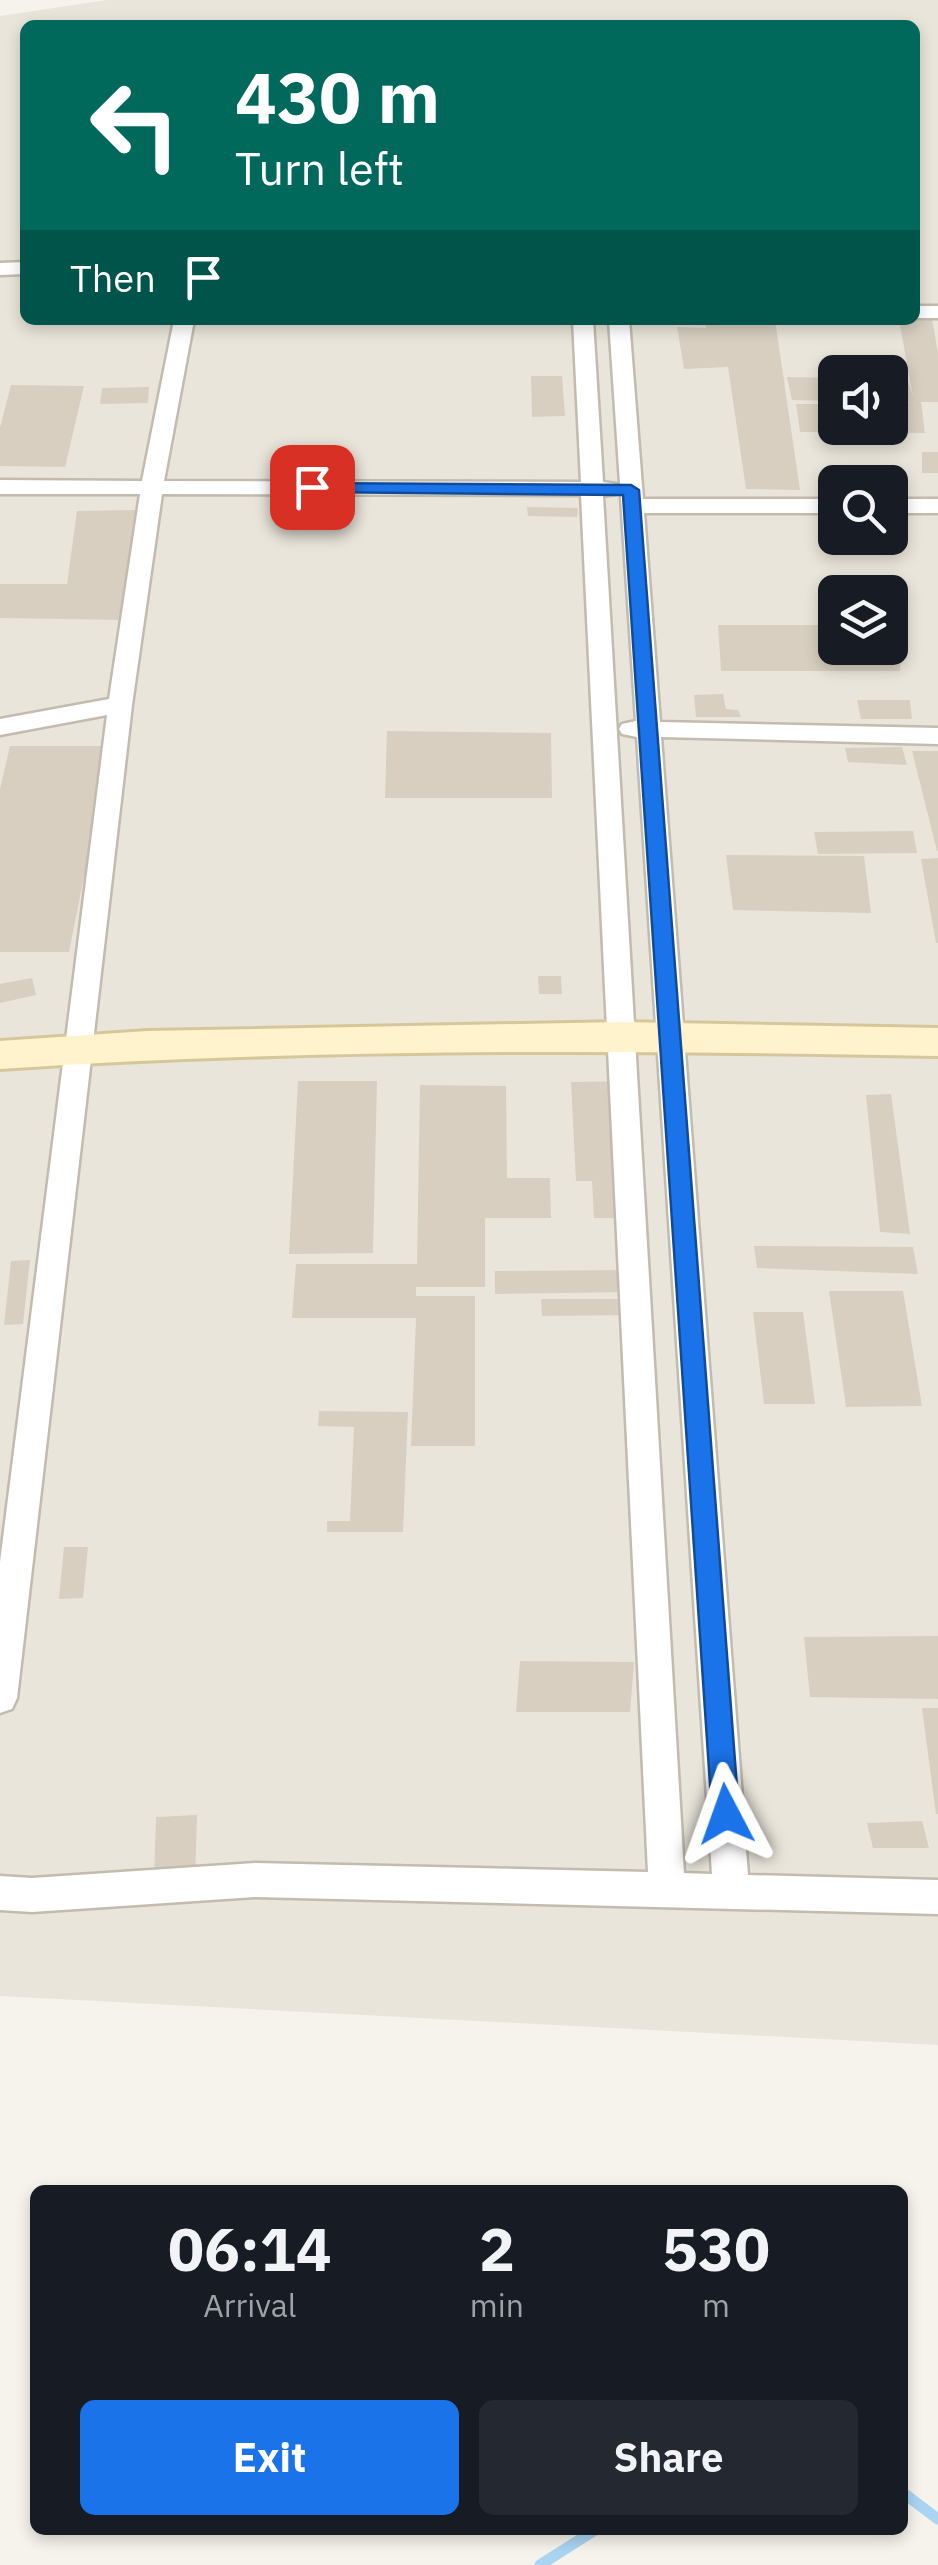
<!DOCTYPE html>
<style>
body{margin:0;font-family:"IBM Plex Sans",sans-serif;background:#242831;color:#f1f3f6;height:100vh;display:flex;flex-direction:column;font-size:38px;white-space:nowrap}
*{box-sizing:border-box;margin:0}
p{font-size:32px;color:#9ea1a6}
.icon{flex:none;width:55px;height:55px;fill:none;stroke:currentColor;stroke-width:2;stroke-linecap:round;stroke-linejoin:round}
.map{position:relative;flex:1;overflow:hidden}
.sheet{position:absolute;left:30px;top:2185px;width:878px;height:350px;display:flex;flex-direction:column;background:#171b24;border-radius:15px;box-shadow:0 5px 15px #0003}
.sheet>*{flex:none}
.hud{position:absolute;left:20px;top:20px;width:900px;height:305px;border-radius:15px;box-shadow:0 5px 15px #0003;background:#00695c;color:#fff;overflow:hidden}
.controls{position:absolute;left:818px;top:355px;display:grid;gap:20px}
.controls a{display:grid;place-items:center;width:90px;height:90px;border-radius:15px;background:#171b24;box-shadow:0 5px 15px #0003;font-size:50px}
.pin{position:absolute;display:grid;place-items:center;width:85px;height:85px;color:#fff;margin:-42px;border-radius:20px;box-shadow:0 5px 15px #0006}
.me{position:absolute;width:110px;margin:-55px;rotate:356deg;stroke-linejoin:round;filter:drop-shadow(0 0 8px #0008)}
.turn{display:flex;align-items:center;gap:35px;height:210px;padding:0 50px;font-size:45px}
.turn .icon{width:130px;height:130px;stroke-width:2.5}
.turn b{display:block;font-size:70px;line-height:85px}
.then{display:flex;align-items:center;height:95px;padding:0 50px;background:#0003;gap:20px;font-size:38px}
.eta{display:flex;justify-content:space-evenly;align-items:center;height:170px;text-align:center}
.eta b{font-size:60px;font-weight:800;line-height:70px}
.primary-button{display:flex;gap:20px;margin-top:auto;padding:20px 50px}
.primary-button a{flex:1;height:115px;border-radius:15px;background:#1a73e8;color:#fff;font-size:40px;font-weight:800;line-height:115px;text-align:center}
.primary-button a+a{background:#242831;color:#f1f3f6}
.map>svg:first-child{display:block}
</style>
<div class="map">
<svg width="938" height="2565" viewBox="0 0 938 2565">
<rect width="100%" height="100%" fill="#f6f3ec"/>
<path fill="#eae5da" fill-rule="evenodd" d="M107 0H938V2045L0 1996V16ZM25 25H915V320H25ZM835 372H890V428H835ZM835 482H890V538H835ZM835 592H890V648H835Z"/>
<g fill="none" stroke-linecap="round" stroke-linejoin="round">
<g stroke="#a9d4f2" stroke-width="11">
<polyline points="902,2492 938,2519"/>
<polyline points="540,2565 595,2530"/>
</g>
</g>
<g fill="#d8cfc1">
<polygon points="932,319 938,353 938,402 921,402 925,433 800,432 796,404 835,404 835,428 890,428 890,403 917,403 890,402 890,378 907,378 913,396 899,320"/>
<polygon points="775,320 800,490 746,489 728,367 684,369 677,327 706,328 704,321"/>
<polygon points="531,376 562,376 565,416 532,417"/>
<polygon points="787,377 835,378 835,401 792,400"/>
<polygon points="11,385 84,386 65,467 0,466 0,428"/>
<polygon points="149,387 148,403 100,404 102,388"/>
<rect x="922" y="452" width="16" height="21"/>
<polygon points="527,507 578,508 577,517 528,516"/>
<polygon points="137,510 124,620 0,618 0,584 67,584 77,511"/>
<polygon points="718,625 835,625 835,648 890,648 890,625 902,626 900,671 721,671"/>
<polygon points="723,694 726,709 738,710 741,717 696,717 694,695"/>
<polygon points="857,700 910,700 912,719 861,719"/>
<polygon points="387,731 551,733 552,798 385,798"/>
<polygon points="10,746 110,746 69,952 0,952 0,789"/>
<polygon points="902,747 907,765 848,762 845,748"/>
<polygon points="912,751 938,751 938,851 937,851"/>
<polygon points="913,831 917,853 818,854 814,832"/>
<polygon points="726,855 864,856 871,913 733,910"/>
<polygon points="938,858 938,943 936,943 921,859"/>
<polygon points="538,976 561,976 562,994 539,994"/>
<polygon points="32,978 36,995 0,1003 0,984"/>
<polygon points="298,1081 377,1081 373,1253 289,1254"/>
<polygon points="627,1081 637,1218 594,1218 592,1181 576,1181 571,1082"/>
<polygon points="420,1085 506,1086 507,1178 550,1178 551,1218 485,1218 485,1287 416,1287 416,1296 475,1296 475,1446 411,1446 416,1318 292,1318 296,1264 417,1264"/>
<polygon points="891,1094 910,1234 880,1232 866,1095"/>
<polygon points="754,1246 913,1247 918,1274 757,1268"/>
<polygon points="30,1260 23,1324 4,1325 11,1261"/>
<polygon points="632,1270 634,1292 495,1294 495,1271"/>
<polygon points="829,1291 903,1291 922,1406 846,1407"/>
<polygon points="541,1299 638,1299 639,1315 542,1316"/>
<polygon points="753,1312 803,1312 815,1404 764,1404"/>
<polygon points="319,1411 408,1412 403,1532 327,1532 327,1521 350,1521 354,1427 318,1426"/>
<polygon points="64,1547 88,1547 83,1598 59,1599"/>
<polygon points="938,1636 938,1699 810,1697 804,1637"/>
<polygon points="520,1661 634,1662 630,1712 516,1712"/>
<polygon points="922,1708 938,1708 938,1814 936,1814"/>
<polygon points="197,1815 195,1880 154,1882 156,1817"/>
<polygon points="922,1821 929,1848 873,1848 867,1823"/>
</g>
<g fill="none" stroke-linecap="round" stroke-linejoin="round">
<g stroke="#c2bbae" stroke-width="5">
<g id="street">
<polygon points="25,262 25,274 0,275 0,263"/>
<rect x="915" y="306" width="23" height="12"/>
<polygon points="174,320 194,320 164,481 581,482 573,320 593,320 603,482 616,484 619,489 616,494 603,496 684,1873 712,1874 637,737 622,734 619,729 622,724 636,721 609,320 629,320 643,499 835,499 835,513 644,513 660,722 938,728 938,744 661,737 748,1875 938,1880 938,1914 255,1897 32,1912 0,1910 0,1876 32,1878 255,1863 648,1872 581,495 162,494 132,705 17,1698 12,1709 0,1713 0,1562 107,715 0,735 0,719 109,699 140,494 0,494 0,480 142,481"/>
<rect x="890" y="499" width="48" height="14"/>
</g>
</g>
<g stroke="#d6c79b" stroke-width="6">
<path id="secondary" d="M620 1022 938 1028V1056C625 1050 312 1048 0 1069V1041L147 1031Z"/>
</g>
<use href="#street" fill="#fff" fill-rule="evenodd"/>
<use href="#secondary" fill="#fff3cd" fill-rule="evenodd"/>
</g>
<polygon fill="#1a73e8" stroke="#114b97" stroke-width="2.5" points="306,483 631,485 639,490 739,1814 735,1823 726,1827 716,1823 712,1814 623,495 312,492 303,487"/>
</svg>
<div class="controls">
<a><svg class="icon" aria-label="sound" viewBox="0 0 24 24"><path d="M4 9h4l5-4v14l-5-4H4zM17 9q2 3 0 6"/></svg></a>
<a><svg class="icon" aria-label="search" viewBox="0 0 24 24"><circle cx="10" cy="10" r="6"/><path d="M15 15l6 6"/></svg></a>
<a><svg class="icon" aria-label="layers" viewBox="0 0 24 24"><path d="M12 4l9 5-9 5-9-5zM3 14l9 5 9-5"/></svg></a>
</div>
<div class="pin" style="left:312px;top:487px;background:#d93025"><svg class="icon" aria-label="arrive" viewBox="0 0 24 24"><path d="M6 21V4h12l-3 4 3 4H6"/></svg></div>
<svg class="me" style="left:726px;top:1814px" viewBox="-20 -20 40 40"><path d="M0-17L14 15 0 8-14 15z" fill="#1a73e8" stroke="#fff" stroke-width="4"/></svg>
<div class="hud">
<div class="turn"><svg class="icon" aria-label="left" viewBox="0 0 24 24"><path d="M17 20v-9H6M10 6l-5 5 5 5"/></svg><div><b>430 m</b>Turn left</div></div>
<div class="then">Then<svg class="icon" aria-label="arrive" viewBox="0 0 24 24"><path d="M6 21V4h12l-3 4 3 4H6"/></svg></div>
</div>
<section class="sheet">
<div class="eta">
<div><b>06:14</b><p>Arrival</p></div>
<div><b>2</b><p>min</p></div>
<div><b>530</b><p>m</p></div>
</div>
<div class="primary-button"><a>Exit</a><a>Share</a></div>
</section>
</div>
